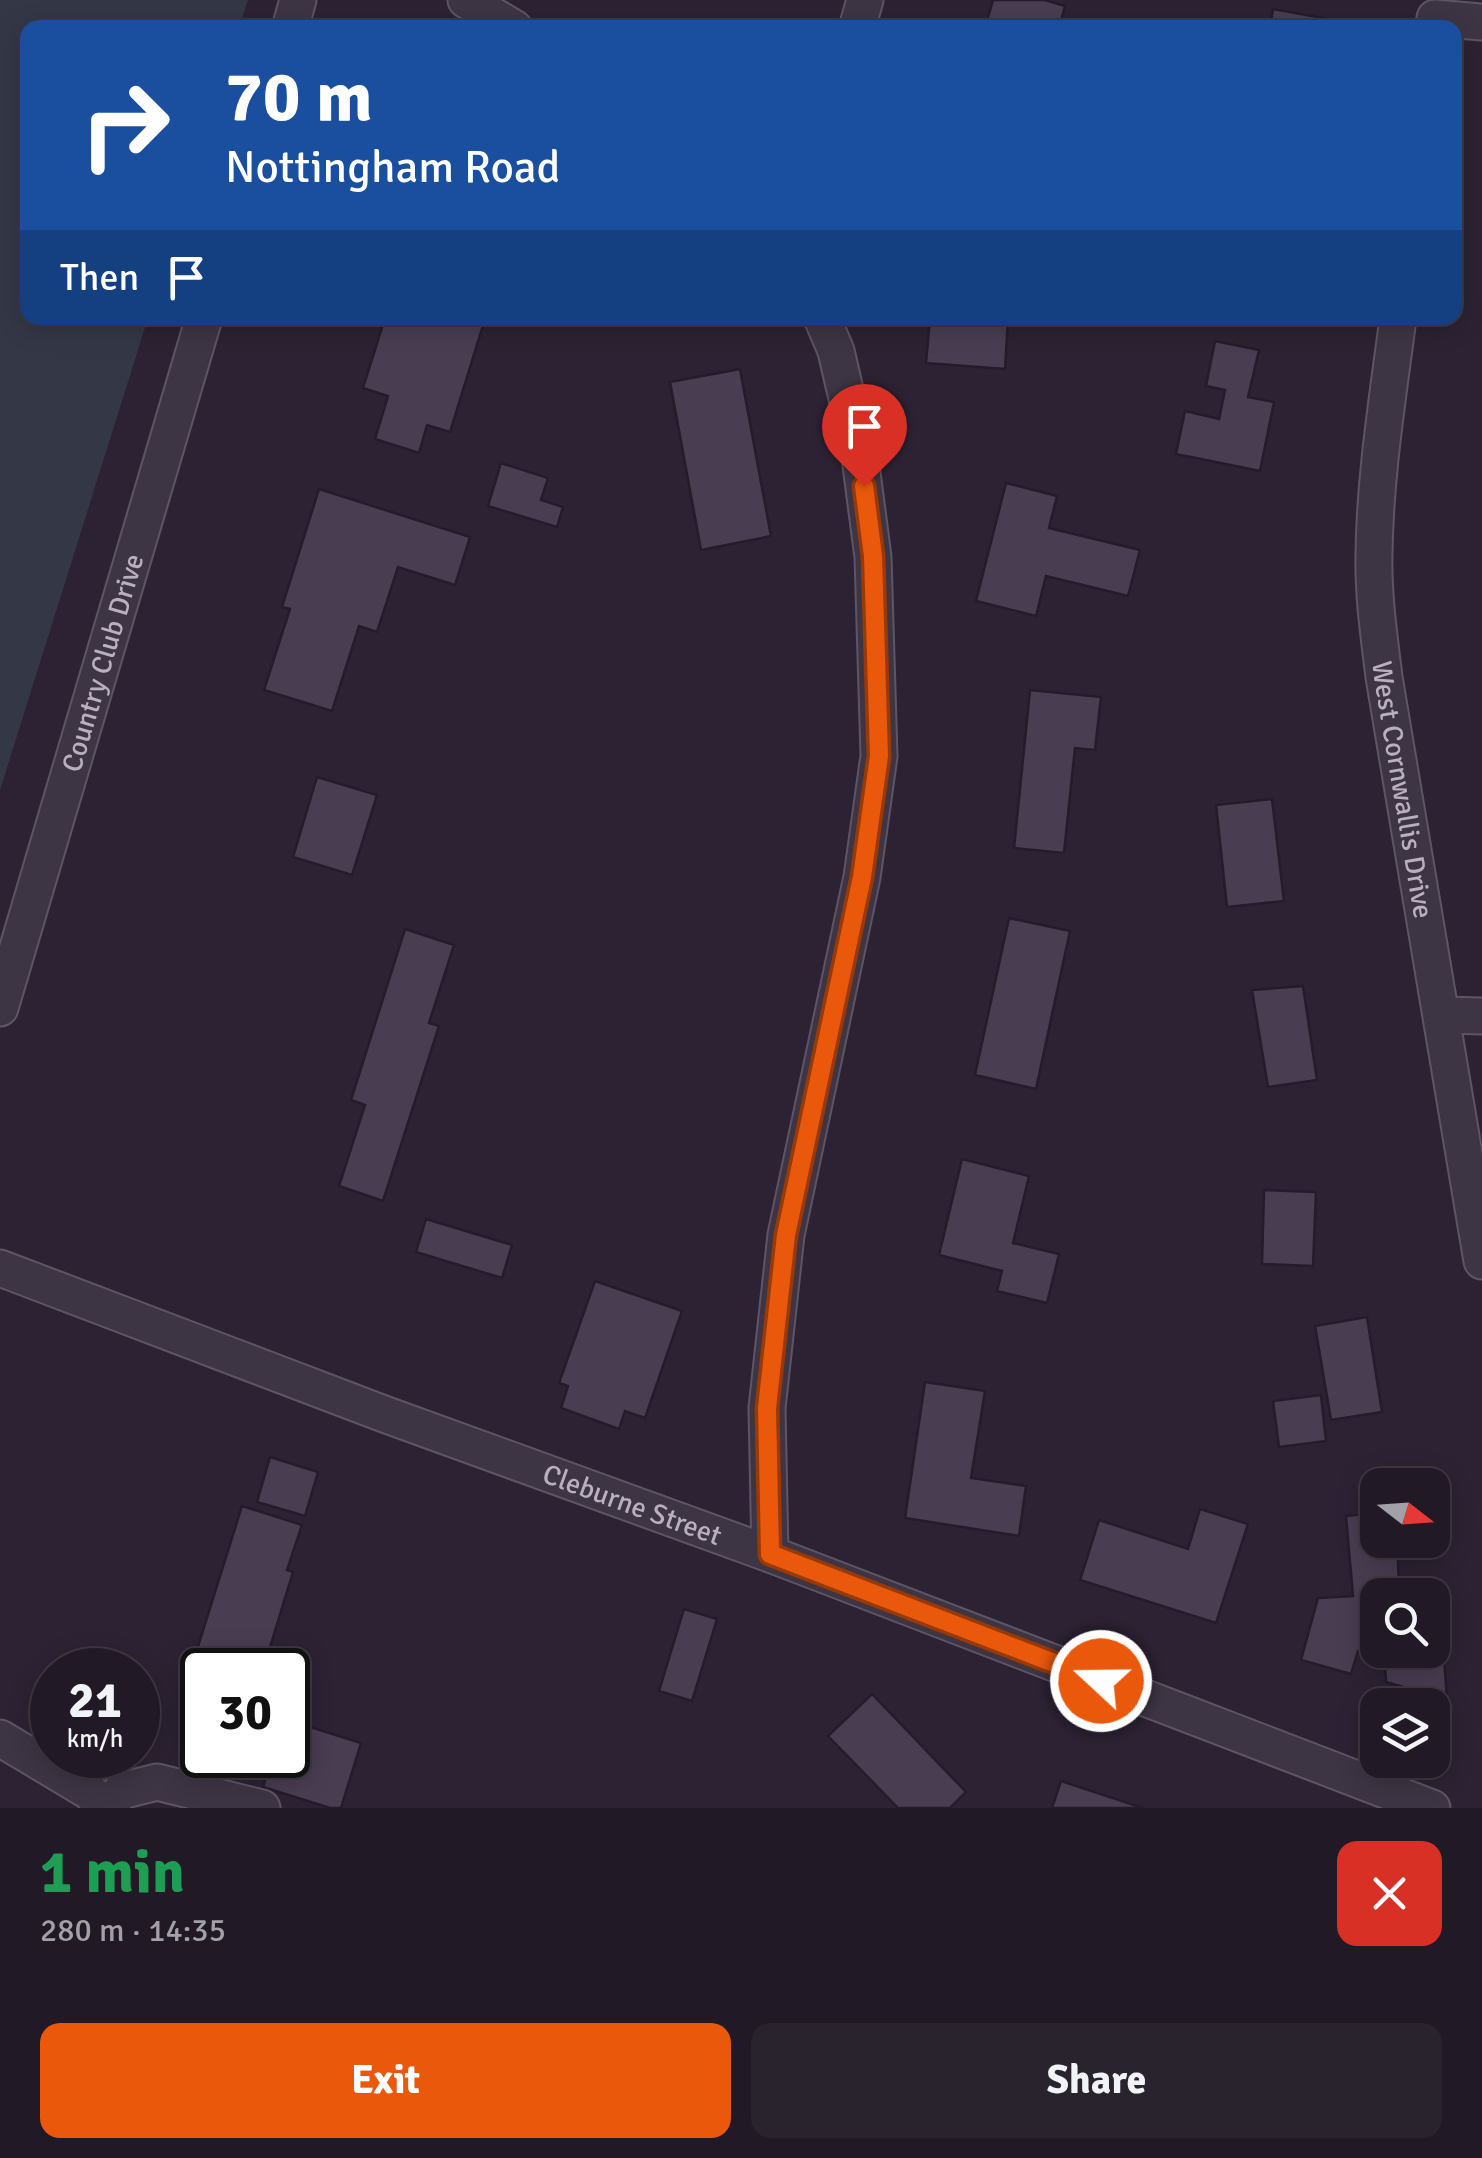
<!DOCTYPE html>
<meta charset="utf-8">
<style>
body{margin:0;font-family:Signika,sans-serif;background:#29232e;color:#f1f3f6;height:100vh;display:flex;flex-direction:column;font-size:38px;white-space:nowrap}
*{box-sizing:border-box;margin:0}
p{font-size:32px;color:#a2a1a7}
.icon{flex:none;width:55px;height:55px;fill:none;stroke:currentColor;stroke-width:2;stroke-linecap:round;stroke-linejoin:round}
.map{position:relative;height:1808px;overflow:hidden}
.side{display:flex;flex-direction:column;background:#211a26;flex:1}
.side>*{flex:none}
.guide{position:absolute;left:20px;top:20px;width:1442px;height:305px;border-radius:20px;box-shadow:0 5px 25px #0003,0 0 0 2px #3e3843;background:#1a4fa0;color:#fff;overflow:hidden}
.needle{width:65px;rotate:107deg}
.fabs{position:absolute;left:1360px;top:1468px;display:grid;gap:20px}
.fabs a{display:grid;place-items:center;width:90px;height:90px;border-radius:20px;background:#211a26;box-shadow:0 5px 25px #0003,0 0 0 2px #3e3843;font-size:50px}
.speed{position:absolute;left:30px;top:1648px;display:flex;gap:20px;font-size:50px;font-weight:700;text-align:center}
.speed>*{display:grid;place-content:center;width:130px;height:130px;border-radius:50%;background:#211a26;box-shadow:0 5px 25px #0003,0 0 0 2px #3e3843;line-height:1}
.speed small{font-size:25px;font-weight:400}
.speed .limit{border:5px solid #111;border-radius:15px;background:#fff;color:#111}
.pin{position:absolute;display:grid;place-items:center;width:85px;height:85px;color:#fff;margin:-102px -42px;border-radius:50% 50% 50% 0;rotate:-45deg;box-shadow:0 0 10px #0007}
.pin .icon{rotate:45deg}
.me{position:absolute;width:110px;margin:-55px;rotate:291deg;stroke-linejoin:round;filter:drop-shadow(0 0 8px #0008)}
.turn{display:flex;align-items:center;gap:35px;height:210px;padding:0 40px;font-size:45px}
.turn .icon{width:130px;height:130px;stroke-width:2.5}
.turn b{display:block;font-size:70px;line-height:85px}
.then{display:flex;align-items:center;height:95px;padding:0 40px;background:#0003;gap:20px;font-size:38px}
.round{display:grid;place-items:center;flex:none;width:105px;height:105px;border-radius:20px;background:#29232e}
.headline{display:flex;align-items:center;justify-content:space-between;height:170px;padding:0 40px}
h1{font-size:60px;font-weight:700;line-height:75px;color:#1e9e55}
.primary-button{display:flex;gap:20px;margin-top:auto;padding:20px 40px}
.primary-button a{flex:1;height:115px;border-radius:20px;background:#ea580c;color:#fff;font-size:40px;font-weight:700;line-height:115px;text-align:center}
.primary-button a+a{background:#29232e;color:#f1f3f6}
.map>svg:first-child{display:block}
</style>
<div class="map">
<svg width="1482" height="1808" viewBox="0 0 1482 1808">
<rect width="100%" height="100%" fill="#2c2233"/>
<polygon fill="#343746" points="0,0 248,0 239,27 28,28 28,318 148,318 0,790"/>
<g fill="#493d52" stroke="#241c2a" stroke-width="2.5">
<polygon points="993,0 1045,0 1065,6 1059,28 985,28"/>
<polygon points="1273,9 1334,20 1333,28 1270,28"/>
<polygon points="385,318 470,318 484,322 450,432 427,425 419,453 375,439 388,396 363,388"/>
<polygon points="930,318 1008,318 1005,369 926,363"/>
<polygon points="1215,341 1259,350 1248,397 1274,402 1260,471 1176,454 1185,411 1219,419 1225,390 1206,386"/>
<polygon points="740,369 771,536 701,550 670,382"/>
<polygon points="501,463 548,478 541,500 563,507 557,527 488,506"/>
<polygon points="1006,483 1057,496 1049,528 1140,550 1128,596 1046,576 1036,616 976,601"/>
<polygon points="319,489 470,537 455,585 398,567 377,632 359,626 332,711 264,690 290,609 282,607"/>
<polygon points="1030,690 1101,697 1095,750 1075,748 1064,853 1014,848"/>
<polygon points="317,777 377,795 352,875 293,857"/>
<polygon points="1272,799 1284,901 1227,907 1216,805"/>
<polygon points="1009,918 1070,931 1036,1089 975,1075"/>
<polygon points="405,929 454,945 429,1023 439,1026 383,1201 339,1186 365,1105 351,1100"/>
<polygon points="1303,986 1317,1080 1268,1087 1252,990"/>
<polygon points="962,1159 1029,1176 1013,1243 1059,1254 1047,1303 997,1291 1002,1271 939,1255"/>
<polygon points="1264,1190 1316,1192 1313,1266 1262,1264"/>
<polygon points="426,1219 512,1245 502,1278 416,1252"/>
<polygon points="595,1281 682,1311 645,1418 625,1411 619,1429 561,1408 568,1386 559,1383"/>
<polygon points="1367,1317 1382,1412 1331,1420 1315,1326"/>
<polygon points="925,1382 985,1391 971,1478 1026,1486 1019,1536 905,1518"/>
<polygon points="1321,1395 1326,1441 1279,1447 1273,1401"/>
<polygon points="270,1457 318,1472 305,1516 257,1502"/>
<polygon points="242,1506 302,1525 287,1570 293,1572 263,1670 202,1670 202,1676 190,1672"/>
<polygon points="1200,1509 1248,1524 1216,1623 1080,1580 1099,1520 1188,1549"/>
<polygon points="1378,1513 1378,1540 1397,1540 1399,1585 1429,1583 1439,1586 1447,1700 1440,1726 1432,1726 1432,1705 1411,1705 1410,1689 1386,1682 1384,1650 1432,1650 1432,1595 1378,1595 1378,1649 1358,1651 1351,1674 1301,1660 1318,1598 1353,1596 1346,1516"/>
<polygon points="684,1609 717,1619 692,1701 659,1691"/>
<polygon points="872,1694 966,1792 950,1808 898,1808 828,1736"/>
<polygon points="288,1720 361,1743 341,1808 330,1808 263,1787 273,1755 288,1755"/>
<polygon points="1061,1781 1143,1808 1052,1808"/>
</g>
<g fill="none" stroke-linecap="round" stroke-linejoin="round">
<g stroke="#5e5564" stroke-width="39">
<g id="minor">
<polyline points="466,0 514,28"/>
<polyline points="1435,18 1482,22"/>
<polyline points="290,28 298,0"/>
<polyline points="857,28 865,0"/>
<path id="s1" d="M1398 318C1388 396 1375 475 1374 554 1373 595 1379 636 1384 677L1482 1261"/>
<path id="s2" d="M0 1008 204 318"/>
<polyline points="1442,1015 1482,1016"/>
<path id="s3" d="M0 1268 384 1414 770 1554 1432 1808"/>
<polyline points="770,1554 767,1408 786,1235 862,877 879,756 873,557 859,450 836,351 822,318"/>
<polyline points="0,1738 90,1792 104,1808"/>
<polyline points="107,1808 121,1791 157,1782 262,1808"/>
</g>
</g>
<use href="#minor" stroke="#3e3544" stroke-width="35"/>
</g>
<g fill="none" stroke-linecap="round" stroke-linejoin="round">
<g stroke="#983908" stroke-width="25">
<polyline id="route" points="864,486 873,556 879,756 862,877 786,1235 767,1408 770,1554 1101,1681"/>
</g>
<use href="#route" stroke="#ea580c" stroke-width="18"/>
</g>
<g text-anchor="middle" stroke-width="9" stroke-linejoin="round" paint-order="stroke">
<g font-size="28" fill="#baafc0" stroke="#221a28">
<text dy="10" stroke="none"><textPath href="#s2" startOffset="360">Country Club Drive</textPath></text>
<text dy="10" stroke="none"><textPath href="#s1" startOffset="475">West Cornwallis Drive</textPath></text>
<text dy="10" stroke="none"><textPath href="#s3" startOffset="675">Cleburne Street</textPath></text>
</g>
</g>
</svg>
<div class="fabs">
<a><svg class="needle" viewBox="-14 -14 28 28"><path d="M0-13l5 13h-10z" fill="#e53935"/><path d="M0 13l5-13h-10z" fill="#a2a1a7"/></svg></a>
<a><svg class="icon" aria-label="search" viewBox="0 0 24 24"><circle cx="10" cy="10" r="6"/><path d="M15 15l6 6"/></svg></a>
<a><svg class="icon" aria-label="layers" viewBox="0 0 24 24"><path d="M12 4l9 5-9 5-9-5zM3 14l9 5 9-5"/></svg></a>
</div>
<div class="speed"><div>21<small>km/h</small></div><div class="limit">30</div></div>
<div class="pin" style="left:864px;top:486px;background:#d93025"><svg class="icon" aria-label="arrive" viewBox="0 0 24 24"><path d="M6 21V4h12l-3 4 3 4H6"/></svg></div>
<svg class="me" style="left:1101px;top:1681px" viewBox="-20 -20 40 40"><circle r="17" fill="#ea580c" stroke="#fff" stroke-width="3"/><path d="M0-11L8 9 0 5-8 9z" fill="#fff"/></svg>
<div class="guide">
<div class="turn"><svg class="icon" aria-label="right" viewBox="0 0 24 24"><path d="M7 20v-9h11M14 6l5 5-5 5"/></svg><div><b>70 m</b>Nottingham Road</div></div>
<div class="then">Then<svg class="icon" aria-label="arrive" viewBox="0 0 24 24"><path d="M6 21V4h12l-3 4 3 4H6"/></svg></div>
</div>
</div>
<section class="side">
<div class="headline"><div><h1>1 min</h1><p>280 m · 14:35</p></div><a class="round" style="background:#d93025;color:#fff"><svg class="icon" aria-label="close" viewBox="0 0 24 24"><path d="M6 6l12 12M18 6L6 18"/></svg></a></div>
<div class="primary-button"><a>Exit</a><a>Share</a></div>
</section>
